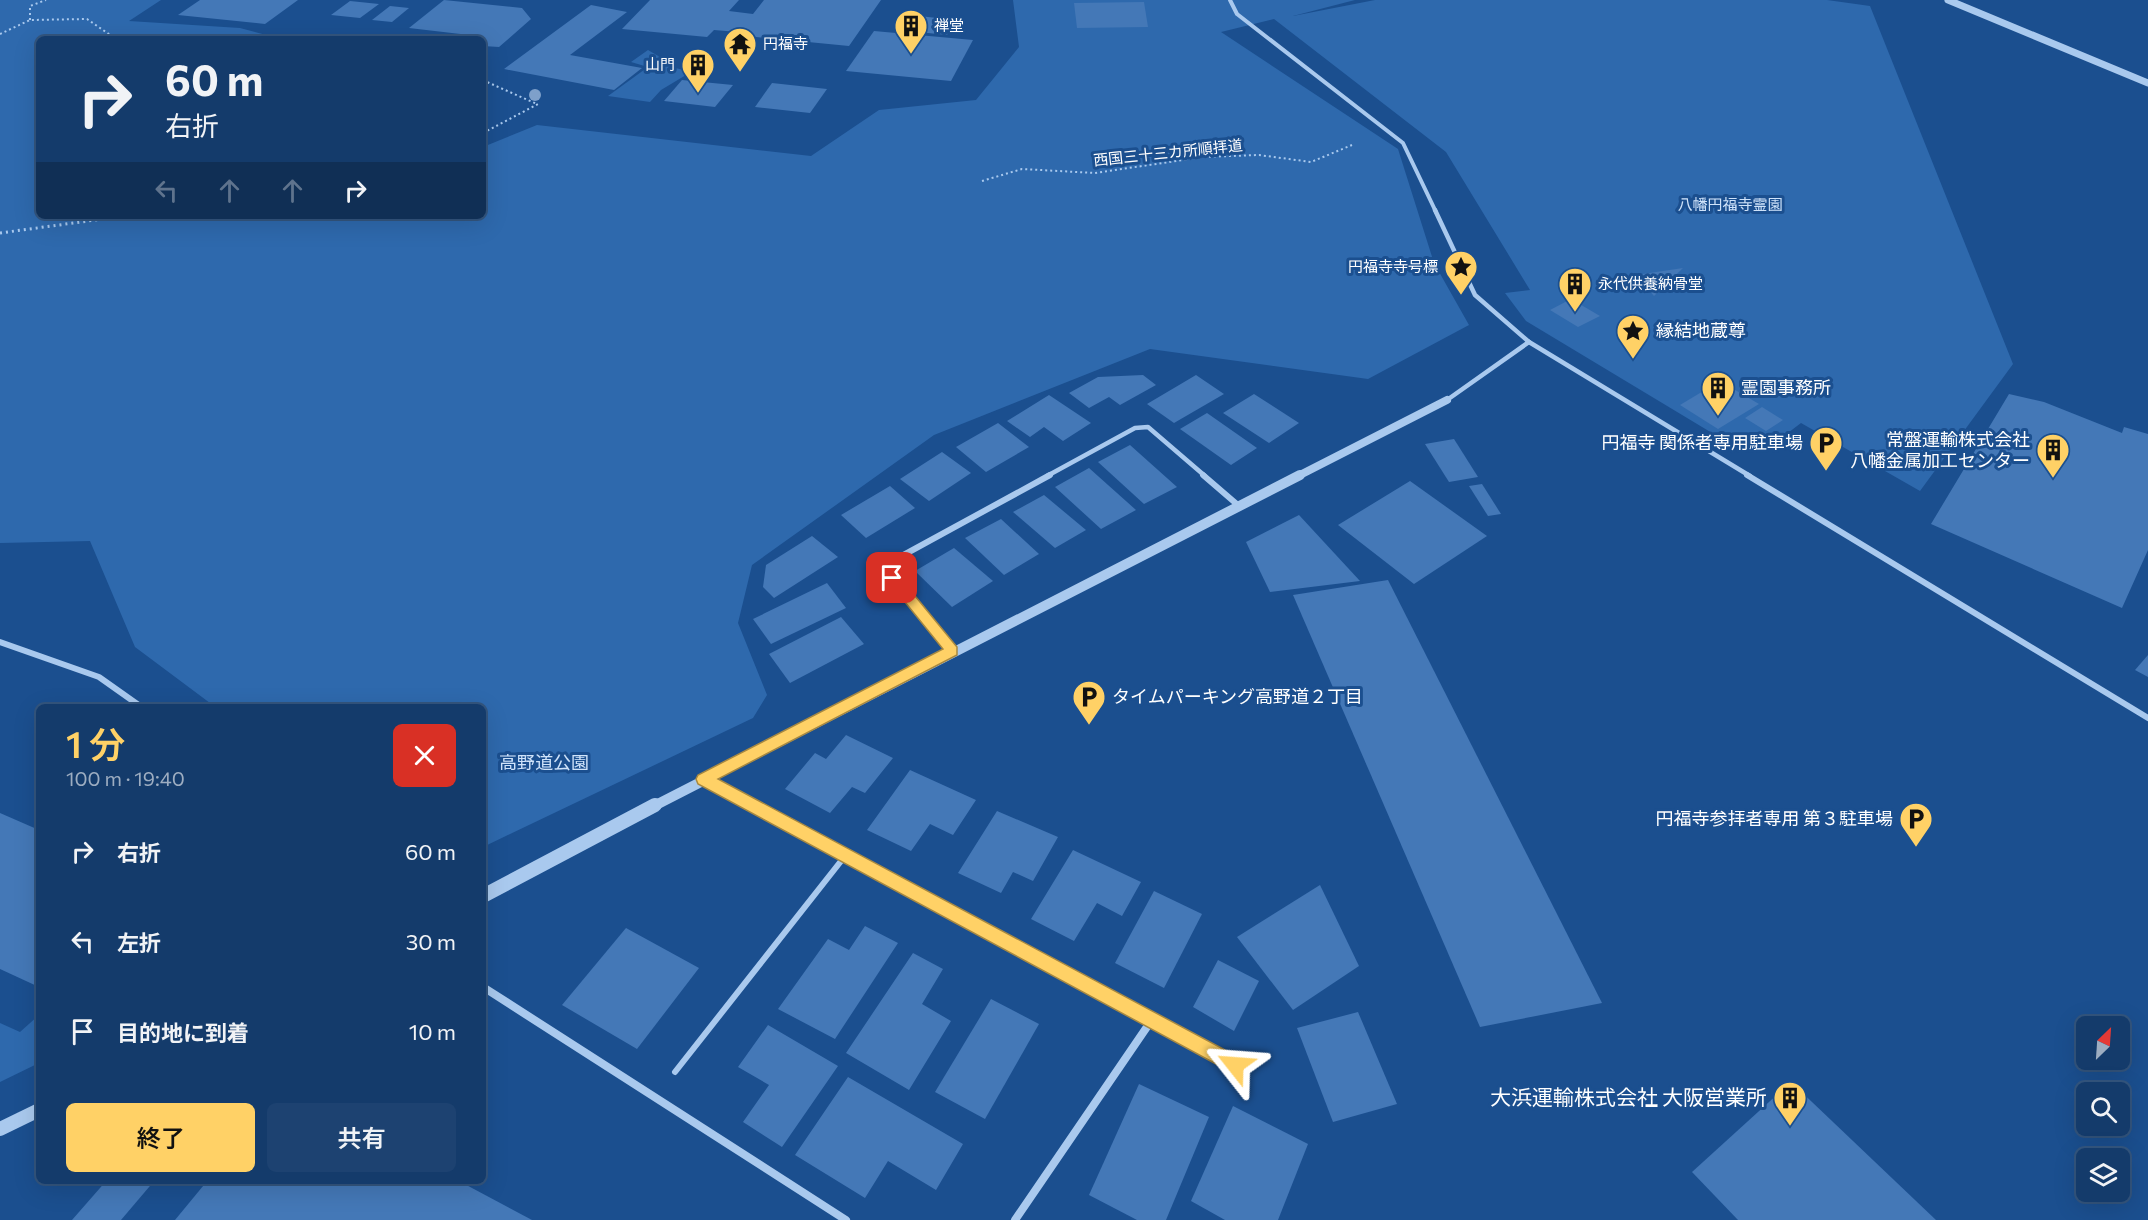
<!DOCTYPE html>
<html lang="ja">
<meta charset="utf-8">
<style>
body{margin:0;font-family:Commissioner,"Noto Sans JP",sans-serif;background:#1d4271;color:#f1f3f6;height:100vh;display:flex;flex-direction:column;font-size:22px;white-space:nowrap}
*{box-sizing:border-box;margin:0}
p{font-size:20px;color:#9dadc1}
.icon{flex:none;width:33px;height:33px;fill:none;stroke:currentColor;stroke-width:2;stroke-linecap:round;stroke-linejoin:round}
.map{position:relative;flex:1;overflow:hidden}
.side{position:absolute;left:36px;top:704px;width:450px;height:480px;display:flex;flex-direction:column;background:#143b6b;border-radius:9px;box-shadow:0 6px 24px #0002,0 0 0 2px #33557e}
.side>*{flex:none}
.hud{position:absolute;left:36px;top:36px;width:450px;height:183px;border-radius:9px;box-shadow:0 6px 24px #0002,0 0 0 2px #33557e;background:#143b6b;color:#f1f3f6;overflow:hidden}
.needle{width:39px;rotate:25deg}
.controls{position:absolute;left:2076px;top:1016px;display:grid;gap:12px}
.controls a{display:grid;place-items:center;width:54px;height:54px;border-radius:9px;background:#143b6b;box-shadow:0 6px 24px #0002,0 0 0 2px #33557e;font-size:30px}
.pin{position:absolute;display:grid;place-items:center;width:51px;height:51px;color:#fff;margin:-26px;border-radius:12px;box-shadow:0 3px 9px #0006}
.me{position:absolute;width:66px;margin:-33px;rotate:298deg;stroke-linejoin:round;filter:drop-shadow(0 0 4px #0008)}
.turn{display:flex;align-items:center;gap:21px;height:126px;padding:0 30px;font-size:27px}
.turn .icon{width:78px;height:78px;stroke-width:2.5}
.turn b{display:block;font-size:42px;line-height:51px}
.lanes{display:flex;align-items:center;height:57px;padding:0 30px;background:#0003;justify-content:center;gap:30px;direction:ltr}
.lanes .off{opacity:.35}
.round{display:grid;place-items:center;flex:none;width:63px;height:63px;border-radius:9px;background:#1d4271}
.summary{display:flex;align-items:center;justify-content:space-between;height:102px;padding:0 30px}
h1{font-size:36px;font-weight:600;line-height:45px;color:#ffd166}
.cta{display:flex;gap:12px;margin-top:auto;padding:12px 30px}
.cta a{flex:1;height:69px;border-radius:9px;background:#ffd166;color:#111;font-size:24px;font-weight:600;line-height:69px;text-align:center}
.cta a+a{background:#1d4271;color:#f1f3f6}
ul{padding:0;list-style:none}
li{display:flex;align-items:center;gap:18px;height:90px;padding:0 30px}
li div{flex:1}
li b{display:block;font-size:22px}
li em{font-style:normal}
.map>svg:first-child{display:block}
</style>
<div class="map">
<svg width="2148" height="1220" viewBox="0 0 2148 1220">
<rect width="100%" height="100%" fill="#1b4f8f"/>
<g fill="#2e69ad">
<polygon points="0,0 161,0 129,21 240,28 281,39 39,39 39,216 483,216 483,147 537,125 811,156 879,110 976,100 1019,47 1013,0 1355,0 1293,16 1375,0 1827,0 1870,6 2013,364 1920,491 1801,423 1776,442 1732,434 1722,439 1526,321 1505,293 1530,290 1446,152 1274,19 1221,32 1398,149 1434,263 1469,325 1368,379 1150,349 934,435 752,565 738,623 767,695 753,718 483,847 483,706 214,706 135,647 90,541 0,543"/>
<polygon points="648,50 660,57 664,65 691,72 661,90 650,102 608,96 648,67 631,62"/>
<polygon points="39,1015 39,1063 0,1082 0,1023 20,1032"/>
</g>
<g fill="#4478b7">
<polygon points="200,0 298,0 265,24 178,15"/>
<polygon points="444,0 522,8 531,19 499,47 483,46 483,39 464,39 469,35 409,28"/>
<polygon points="650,0 739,0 729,11 753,14 764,0 881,0 849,46 735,35 738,32 714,30 707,37 622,29"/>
<polygon points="350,1 379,4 360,18 331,15"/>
<polygon points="1144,2 1148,27 1077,28 1074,3"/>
<polygon points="591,5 627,12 570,55 642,68 614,90 504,69"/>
<polygon points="390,6 409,8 392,22 372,20"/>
<polygon points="919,16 955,20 947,35 909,31"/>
<polygon points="874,31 973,40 951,81 846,71"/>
<polygon points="682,80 733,85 715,107 664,101"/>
<polygon points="772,83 827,89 810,113 755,107"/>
<polygon points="1683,268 1654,296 1636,275"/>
<polygon points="1571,299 1600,316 1578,327 1550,310"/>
<polygon points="1143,375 1156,385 1120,405 1109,397 1089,408 1069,393 1098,377"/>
<polygon points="1196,375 1224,394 1174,423 1147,404"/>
<polygon points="1720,381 1759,404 1718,429 1680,405"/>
<polygon points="1254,394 1299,423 1269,443 1223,413"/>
<polygon points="2009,394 2044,402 2122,433 2124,427 2148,434 2148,550 2122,608 1931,524"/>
<polygon points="1049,395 1091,423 1063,441 1044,427 1030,437 1007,421"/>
<polygon points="1762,407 1783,420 1766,431 1745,418"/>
<polygon points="1207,413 1257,448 1231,465 1180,429"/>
<polygon points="998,423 1029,447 986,472 956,447"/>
<polygon points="1454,439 1478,477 1449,482 1425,444"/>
<polygon points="1130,445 1177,487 1144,504 1098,462"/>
<polygon points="942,452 971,473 929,501 900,479"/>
<polygon points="1089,468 1136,510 1101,529 1055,487"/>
<polygon points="1410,481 1487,536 1414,584 1338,525"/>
<polygon points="1482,484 1501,514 1488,516 1469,486"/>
<polygon points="890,486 915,508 866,538 841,515"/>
<polygon points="1044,495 1086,530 1055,548 1013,512"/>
<polygon points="1299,515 1360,581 1270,592 1246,542"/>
<polygon points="1001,519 1039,554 1004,575 965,538"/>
<polygon points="812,536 838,557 774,598 763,587 766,565"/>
<polygon points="954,548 993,581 952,607 915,571"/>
<polygon points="1388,580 1602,1003 1480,1027 1293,595"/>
<polygon points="827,583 846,608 771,644 753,619"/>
<polygon points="841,617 864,644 790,683 769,654"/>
<polygon points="2148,655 2148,677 2135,670"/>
<polygon points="846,735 893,758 865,793 852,787 830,813 785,789 815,753 826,759"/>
<polygon points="910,770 976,800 953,835 930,824 911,851 867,830"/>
<polygon points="997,811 1058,837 1033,881 1013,872 1001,893 958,873"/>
<polygon points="0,813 39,830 39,987 0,969"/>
<polygon points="1073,850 1141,882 1122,916 1097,903 1074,941 1031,919"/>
<polygon points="1320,885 1359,966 1293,1010 1237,937"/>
<polygon points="1154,891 1202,914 1164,988 1115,963"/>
<polygon points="865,926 898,943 835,1039 778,1009 828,939 849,950"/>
<polygon points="626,928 699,968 637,1049 562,1005"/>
<polygon points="913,953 943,969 922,1004 951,1021 909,1090 846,1053"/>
<polygon points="1218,960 1259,981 1234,1031 1193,1007"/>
<polygon points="991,999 1039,1024 985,1119 935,1092"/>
<polygon points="1358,1012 1397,1104 1333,1122 1297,1028"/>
<polygon points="768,1025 838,1066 782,1147 743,1122 769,1085 738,1067"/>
<polygon points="848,1077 963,1144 936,1190 888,1161 865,1198 795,1155"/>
<polygon points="1791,1082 1936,1220 1738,1220 1692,1172"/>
<polygon points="1139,1084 1209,1117 1166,1220 1137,1220 1089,1195"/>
<polygon points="1233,1106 1308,1144 1278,1220 1225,1220 1191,1201"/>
<polygon points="107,1180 155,1180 121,1220 72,1220"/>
<polygon points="208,1180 457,1180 532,1220 175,1220"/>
</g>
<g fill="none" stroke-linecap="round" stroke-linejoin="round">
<g stroke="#a9c9ee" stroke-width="2" stroke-dasharray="2 3" stroke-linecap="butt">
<polyline points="30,20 30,6 46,0"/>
<polyline points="0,34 30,20 87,19 116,39"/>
<polyline points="483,84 487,82 537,104"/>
<polyline points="483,133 538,104"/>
<polyline points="982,181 1022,169 1095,173 1203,157 1259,155 1311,162 1352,145"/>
</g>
<polyline stroke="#a9c9ee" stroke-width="3" stroke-dasharray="2 4" stroke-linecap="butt" points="0,233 125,216"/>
<g stroke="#a9c9ee" stroke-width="6">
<polyline points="1151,1021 1235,1065"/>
<polyline points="675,1072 845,856"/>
</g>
<polyline stroke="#a9c9ee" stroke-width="4" points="1230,0 1237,14 1403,143 1436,212"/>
<g stroke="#a9c9ee" stroke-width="4.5">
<polyline points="1435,210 1475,295 1529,342 1750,476"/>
<polyline points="1447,400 1529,342"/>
<polyline points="1047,476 1135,428 1148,427 1205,476"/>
</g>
<g stroke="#a9c9ee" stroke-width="6">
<polyline points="1203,475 1239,506"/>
<polyline points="1747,475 2148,718"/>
<polyline points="0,642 99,677 140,706"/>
<polyline points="952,651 892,578 898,558 1050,475"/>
<polyline points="704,779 755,807"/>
</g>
<g stroke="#a9c9ee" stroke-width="8">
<polyline points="753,805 1151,1021 1015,1220"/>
<polyline points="483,987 846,1220"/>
</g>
<polyline stroke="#a9c9ee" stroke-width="7" points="1948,0 2148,83"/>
<polyline stroke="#a9c9ee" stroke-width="8" points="1298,476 1447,400"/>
<polyline stroke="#a9c9ee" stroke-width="10" points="652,807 1300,475"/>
<g stroke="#a9c9ee" stroke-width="14">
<polyline points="483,896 655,805"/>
<polyline points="0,1129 39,1110"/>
</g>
</g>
<circle fill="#7ea0ca" cx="535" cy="95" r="6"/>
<polygon fill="#ffd166" stroke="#a68842" stroke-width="1.5" points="892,573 897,574 957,647 957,655 718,779 1242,1059 1244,1065 1242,1071 1235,1074 1229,1071 698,784 696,779 698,775 943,649 888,581 888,574"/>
<defs>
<g id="building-pin" transform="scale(1.725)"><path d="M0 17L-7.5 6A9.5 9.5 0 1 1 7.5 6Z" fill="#ffd166" stroke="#1b4f8f"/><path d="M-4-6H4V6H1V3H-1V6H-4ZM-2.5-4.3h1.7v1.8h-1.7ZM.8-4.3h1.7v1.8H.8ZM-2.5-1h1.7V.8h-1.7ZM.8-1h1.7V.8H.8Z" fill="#111"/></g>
<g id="temple-pin" transform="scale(1.725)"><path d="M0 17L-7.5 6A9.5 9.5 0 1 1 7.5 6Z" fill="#ffd166" stroke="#1b4f8f"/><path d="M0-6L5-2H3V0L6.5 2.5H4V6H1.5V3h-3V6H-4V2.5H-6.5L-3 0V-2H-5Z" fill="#111"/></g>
<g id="sight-pin" transform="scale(1.725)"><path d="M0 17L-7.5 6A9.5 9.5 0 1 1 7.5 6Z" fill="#ffd166" stroke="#1b4f8f"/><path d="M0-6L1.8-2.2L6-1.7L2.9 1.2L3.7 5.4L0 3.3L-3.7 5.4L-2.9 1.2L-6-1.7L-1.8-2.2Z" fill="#111"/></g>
<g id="parking-pin" transform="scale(1.725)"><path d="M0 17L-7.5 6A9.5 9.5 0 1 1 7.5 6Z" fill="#ffd166" stroke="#1b4f8f"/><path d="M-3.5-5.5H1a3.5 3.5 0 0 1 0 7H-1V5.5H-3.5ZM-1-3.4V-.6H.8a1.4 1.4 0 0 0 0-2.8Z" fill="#111"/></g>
</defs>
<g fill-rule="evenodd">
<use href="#building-pin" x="911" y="26"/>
<use href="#temple-pin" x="740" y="44"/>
<use href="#building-pin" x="698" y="65"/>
<use href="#sight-pin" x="1461" y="267"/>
<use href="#building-pin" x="1575" y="284"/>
<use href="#sight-pin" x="1633" y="331"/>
<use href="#building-pin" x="1718" y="388"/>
<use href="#parking-pin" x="1826" y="443"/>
<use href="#building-pin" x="2053" y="450"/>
<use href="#parking-pin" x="1089" y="697"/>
<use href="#parking-pin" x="1916" y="819"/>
<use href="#building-pin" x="1790" y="1098"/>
</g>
<g text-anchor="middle" stroke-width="6" stroke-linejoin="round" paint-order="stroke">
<g font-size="15" fill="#fff" stroke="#1b4f8f" text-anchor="start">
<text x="934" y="31">禅堂</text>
<text x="763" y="49">円福寺</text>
<text x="675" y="70" text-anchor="end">山門</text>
<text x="1438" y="272" text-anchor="end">円福寺寺号標</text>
<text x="1598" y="289">永代供養納骨堂</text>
</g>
<g font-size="15" fill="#fff" stroke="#1b4f8f">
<text transform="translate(1168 153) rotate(-6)" y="5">西国三十三カ所順拝道</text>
</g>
<g font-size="15" fill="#cfe3fa" stroke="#1b4f8f">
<text x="1730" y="210">八幡円福寺霊園</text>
</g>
<g font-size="18" fill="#fff" stroke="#1b4f8f" text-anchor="start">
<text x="1656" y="337">縁結地蔵尊</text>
<text x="1741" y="394">霊園事務所</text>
<text x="2030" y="446" text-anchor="end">常盤運輸株式会社<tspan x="2030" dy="21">八幡金属加工センター</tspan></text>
<text x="1803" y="449" text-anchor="end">円福寺 関係者専用駐車場</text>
<text x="1112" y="703">タイムパーキング高野道２丁目</text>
<text x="1893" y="825" text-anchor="end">円福寺参拝者専用 第３駐車場</text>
</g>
<g font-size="18" fill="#cfe3fa" stroke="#1b4f8f">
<text x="544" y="769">高野道公園</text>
</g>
<g font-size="21" fill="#fff" stroke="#1b4f8f" text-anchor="end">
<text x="1767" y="1105">大浜運輸株式会社 大阪営業所</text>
</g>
</g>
</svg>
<div class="controls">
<a><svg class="needle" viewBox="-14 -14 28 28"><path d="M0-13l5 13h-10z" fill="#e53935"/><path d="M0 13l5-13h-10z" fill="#9dadc1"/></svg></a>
<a><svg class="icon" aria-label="search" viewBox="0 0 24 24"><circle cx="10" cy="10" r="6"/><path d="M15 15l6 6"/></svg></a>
<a><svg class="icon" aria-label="layers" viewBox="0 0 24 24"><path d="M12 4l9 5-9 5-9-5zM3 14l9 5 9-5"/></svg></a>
</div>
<div class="pin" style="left:892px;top:578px;background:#d93025"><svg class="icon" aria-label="arrive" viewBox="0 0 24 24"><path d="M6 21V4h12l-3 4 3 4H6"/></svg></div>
<svg class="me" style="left:1235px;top:1065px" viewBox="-20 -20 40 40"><path d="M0-17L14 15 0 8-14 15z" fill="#ffd166" stroke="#fff" stroke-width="4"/></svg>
<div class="hud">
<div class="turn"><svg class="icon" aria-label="right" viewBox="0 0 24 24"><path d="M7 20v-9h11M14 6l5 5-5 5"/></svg><div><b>60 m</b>右折</div></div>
<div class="lanes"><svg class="icon off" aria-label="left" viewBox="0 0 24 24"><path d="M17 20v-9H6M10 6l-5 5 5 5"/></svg><svg class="icon off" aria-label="ahead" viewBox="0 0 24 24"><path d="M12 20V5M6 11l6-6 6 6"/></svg><svg class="icon off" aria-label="ahead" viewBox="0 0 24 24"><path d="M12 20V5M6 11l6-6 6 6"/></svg><svg class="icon" aria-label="right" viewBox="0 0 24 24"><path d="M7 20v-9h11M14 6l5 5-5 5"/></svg></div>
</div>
<section class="side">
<div class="summary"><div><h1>1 分</h1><p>100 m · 19:40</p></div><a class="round" style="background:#d93025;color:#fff"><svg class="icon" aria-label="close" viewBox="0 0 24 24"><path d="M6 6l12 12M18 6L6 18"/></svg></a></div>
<ul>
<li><svg class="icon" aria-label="right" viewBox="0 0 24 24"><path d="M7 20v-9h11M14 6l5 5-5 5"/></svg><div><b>右折</b></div><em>60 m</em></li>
<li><svg class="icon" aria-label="left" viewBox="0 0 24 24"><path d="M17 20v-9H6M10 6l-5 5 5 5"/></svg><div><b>左折</b></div><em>30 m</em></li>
<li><svg class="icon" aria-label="arrive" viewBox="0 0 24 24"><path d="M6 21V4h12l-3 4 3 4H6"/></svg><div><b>目的地に到着</b></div><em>10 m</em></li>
</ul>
<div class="cta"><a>終了</a><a>共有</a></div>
</section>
</div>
